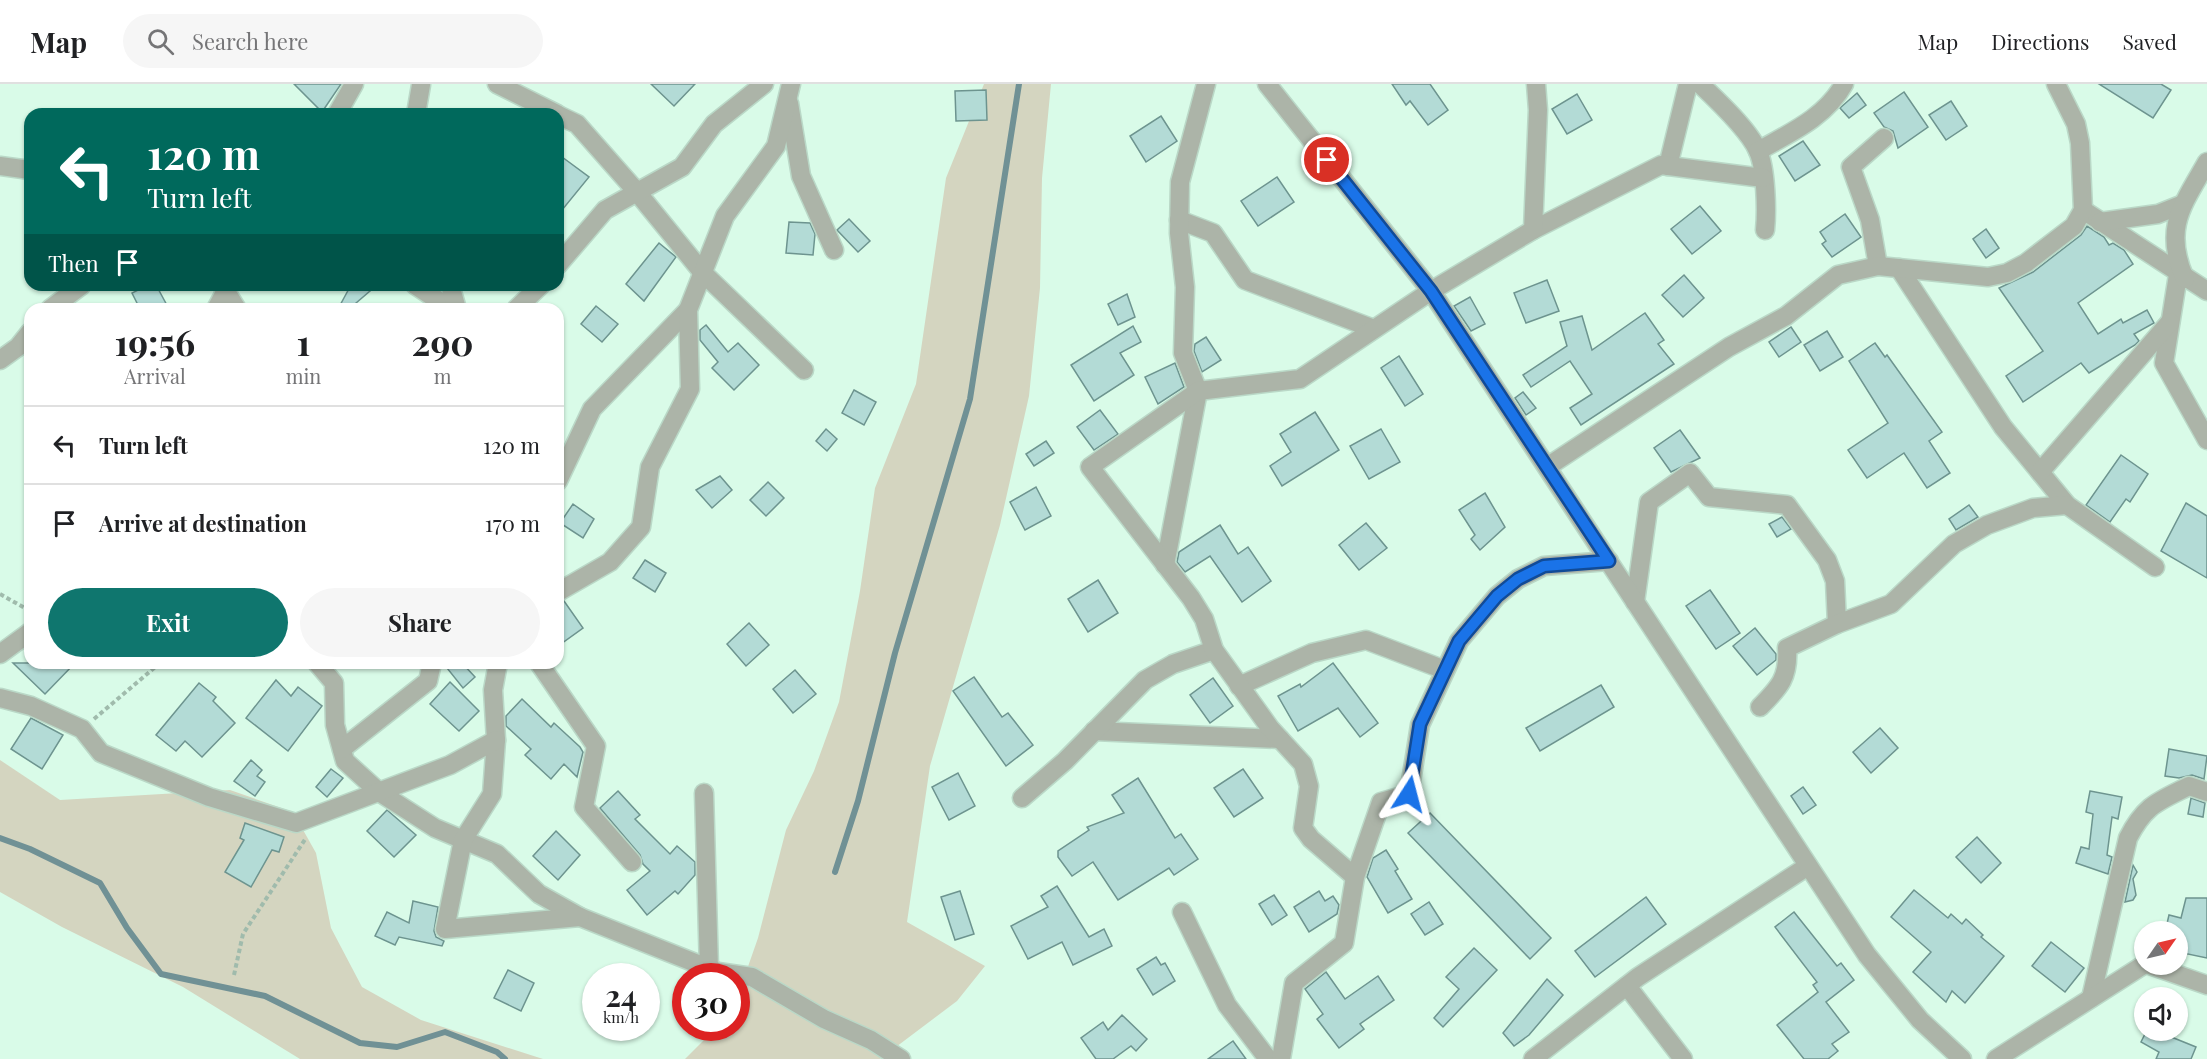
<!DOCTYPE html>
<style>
body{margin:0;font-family:"Playfair Display",serif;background:#f6f6f6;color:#202124;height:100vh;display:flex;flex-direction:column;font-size:22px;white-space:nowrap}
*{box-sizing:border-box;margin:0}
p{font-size:20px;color:#757577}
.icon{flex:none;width:33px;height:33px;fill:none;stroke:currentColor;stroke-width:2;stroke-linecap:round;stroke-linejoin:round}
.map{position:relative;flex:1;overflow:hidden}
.panel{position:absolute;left:24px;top:219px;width:540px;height:366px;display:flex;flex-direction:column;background:#fff;border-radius:18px;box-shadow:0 2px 4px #0004}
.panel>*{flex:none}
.hud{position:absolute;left:24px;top:24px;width:540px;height:183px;border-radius:18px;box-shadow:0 2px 4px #0004;background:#00695c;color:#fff;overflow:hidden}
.needle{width:39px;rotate:56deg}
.buttons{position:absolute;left:2134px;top:837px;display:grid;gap:12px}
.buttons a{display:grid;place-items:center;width:54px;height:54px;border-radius:50%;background:#fff;box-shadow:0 2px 4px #0004;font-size:30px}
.speed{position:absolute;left:582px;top:879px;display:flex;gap:12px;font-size:30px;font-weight:700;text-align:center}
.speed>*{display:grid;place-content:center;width:78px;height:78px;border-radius:50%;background:#fff;box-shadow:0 2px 4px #0004;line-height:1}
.speed small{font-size:15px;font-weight:400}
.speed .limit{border:9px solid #d22;background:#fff;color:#111}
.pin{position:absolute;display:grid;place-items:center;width:51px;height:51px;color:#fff;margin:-26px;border:3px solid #fff;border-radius:50%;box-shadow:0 2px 6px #0007}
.me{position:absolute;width:66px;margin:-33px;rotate:9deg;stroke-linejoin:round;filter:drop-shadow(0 0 4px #0008)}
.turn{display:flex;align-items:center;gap:21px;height:126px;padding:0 24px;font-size:27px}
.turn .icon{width:78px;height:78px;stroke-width:2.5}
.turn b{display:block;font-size:42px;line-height:51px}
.then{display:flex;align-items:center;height:57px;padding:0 24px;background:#0003;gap:12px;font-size:22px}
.eta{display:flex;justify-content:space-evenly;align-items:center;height:102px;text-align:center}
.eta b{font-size:36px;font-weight:700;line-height:42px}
.primary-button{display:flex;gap:12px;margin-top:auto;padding:12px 24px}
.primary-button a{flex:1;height:69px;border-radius:36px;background:#0f766e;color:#fff;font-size:24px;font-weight:700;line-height:69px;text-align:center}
.primary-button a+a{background:#f6f6f6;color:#202124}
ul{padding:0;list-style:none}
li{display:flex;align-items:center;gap:18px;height:78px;padding:0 24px;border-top:2px solid #e0e0e0}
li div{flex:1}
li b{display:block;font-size:22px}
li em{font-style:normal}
header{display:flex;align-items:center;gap:36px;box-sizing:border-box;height:84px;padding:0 30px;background:#fff;border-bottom:2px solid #e0e0e0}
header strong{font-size:28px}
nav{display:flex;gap:33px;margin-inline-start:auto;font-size:21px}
.search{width:420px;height:54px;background:#f6f6f6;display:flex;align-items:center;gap:15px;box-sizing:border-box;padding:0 21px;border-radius:33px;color:#757577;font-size:22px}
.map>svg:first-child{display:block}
</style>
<header>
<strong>Map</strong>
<div class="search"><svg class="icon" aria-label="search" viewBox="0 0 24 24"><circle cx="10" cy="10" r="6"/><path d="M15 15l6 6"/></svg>Search here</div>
<nav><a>Map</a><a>Directions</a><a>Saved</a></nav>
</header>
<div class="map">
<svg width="2207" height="975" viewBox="0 0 2207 975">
<rect width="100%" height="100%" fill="#d9fbe8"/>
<g fill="#d4d5c0">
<polygon points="984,0 1051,0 1042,94 1040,204 1029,312 1000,441 930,682 907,838 985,882 957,917 880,975 685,975 716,944 736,944 737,914 758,854 786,746 814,687 839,618 860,507 875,404 916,300 946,94"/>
<polygon points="0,676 60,716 230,706 293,728 316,769 331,844 362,903 421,936 543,975 300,975 183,903 62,843 0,808"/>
</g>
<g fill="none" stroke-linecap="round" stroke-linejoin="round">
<g stroke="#709195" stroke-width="6">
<polyline points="0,754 30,765 100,799 127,844 161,890 265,912 360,959 397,963 445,948 497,968 505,975"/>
<polyline points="835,788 858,717 895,569 970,315 1019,0"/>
</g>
</g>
<g fill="#b3dbd6" stroke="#6d948f" stroke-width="1.5">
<polygon points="294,0 341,0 322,28"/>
<polygon points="651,0 695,0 674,22"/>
<polygon points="1392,0 1430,0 1448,26 1428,41 1410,17 1406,21"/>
<polygon points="2099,0 2161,0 2171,6 2153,34"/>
<polygon points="986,6 987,36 956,37 955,7"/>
<polygon points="1904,8 1928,43 1898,64 1893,47 1884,43 1874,29"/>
<polygon points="1857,9 1866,21 1849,34 1840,24"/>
<polygon points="1577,10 1592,36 1567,50 1552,25"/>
<polygon points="1951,17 1967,42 1946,56 1929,31"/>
<polygon points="1161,32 1177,57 1146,78 1130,52"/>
<polygon points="1803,57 1820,81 1795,97 1779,72"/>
<polygon points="558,70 589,93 558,131"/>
<polygon points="1277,93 1294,118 1258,142 1241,117"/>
<polygon points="1700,122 1721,147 1692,170 1671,145"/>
<polygon points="1845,130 1861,153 1832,173 1822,160 1826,157 1820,148"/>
<polygon points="849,135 870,157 858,168 837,146"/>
<polygon points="789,138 810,139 815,150 813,171 786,169"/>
<polygon points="2087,142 2104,153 2109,161 2113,159 2124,166 2133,180 2078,219 2098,250 2121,235 2123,239 2147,226 2154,239 2134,250 2139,257 2135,261 2089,289 2081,279 2023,318 2006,292 2043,267 1999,204 2033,188 2081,151"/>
<polygon points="1986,145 1999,164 1986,174 1973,155"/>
<polygon points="659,159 676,173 644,217 626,200"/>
<polygon points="1684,191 1704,214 1683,233 1662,211"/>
<polygon points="1547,196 1559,227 1526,239 1514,209"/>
<polygon points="148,201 156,201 169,225 140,225 132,209"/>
<polygon points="351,201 377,201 349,225 338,225"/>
<polygon points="1127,210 1135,233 1118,241 1108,220"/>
<polygon points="1470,213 1485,240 1471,247 1454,222"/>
<polygon points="596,222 618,240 602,258 581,240"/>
<polygon points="1645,229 1664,256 1658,260 1674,280 1581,341 1570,324 1592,310 1570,277 1531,303 1523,291 1567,262 1560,238 1582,232 1592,266"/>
<polygon points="706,241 728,268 738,259 759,281 734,306 712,284 718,278 700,256 700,246"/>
<polygon points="1133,242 1141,258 1120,269 1134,291 1094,317 1071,281"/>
<polygon points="1791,243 1801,258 1779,273 1769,258"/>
<polygon points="1827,247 1843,273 1820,287 1804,261"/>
<polygon points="1206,253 1221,276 1202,288 1194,267 1195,260"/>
<polygon points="1875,259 1885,273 1887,271 1942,348 1929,357 1950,389 1927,404 1904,369 1867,394 1848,366 1888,339 1849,277"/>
<polygon points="1399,272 1423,310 1405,322 1381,284"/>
<polygon points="1175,279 1184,303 1158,320 1145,293"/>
<polygon points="854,306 876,318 864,341 842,329"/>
<polygon points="1523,308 1536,324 1526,331 1515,314"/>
<polygon points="1100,326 1118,350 1094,366 1077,343"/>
<polygon points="1315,328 1339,366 1282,402 1270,382 1291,368 1280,350"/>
<polygon points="826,345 837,355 827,367 816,357"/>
<polygon points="1381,345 1400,378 1369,395 1350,362"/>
<polygon points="1680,346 1700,374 1671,388 1654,364"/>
<polygon points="1046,357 1054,369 1034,382 1026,370"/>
<polygon points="2121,371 2148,390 2130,418 2126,415 2110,438 2086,421"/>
<polygon points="720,392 732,406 712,424 696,406"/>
<polygon points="768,398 784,414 766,432 750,416"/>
<polygon points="1036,403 1051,432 1025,446 1010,418"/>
<polygon points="1485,409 1505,443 1480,466 1471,455 1475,451 1459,426"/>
<polygon points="2186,419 2207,432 2207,494 2161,467"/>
<polygon points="573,420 594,435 583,454 560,439"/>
<polygon points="1969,421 1978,433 1956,446 1949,435"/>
<polygon points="1782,433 1791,445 1777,453 1769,440"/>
<polygon points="1366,439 1387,464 1359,486 1339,461"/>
<polygon points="1220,441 1238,470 1248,463 1271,497 1242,518 1210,472 1185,488 1177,478 1179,468"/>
<polygon points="645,476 666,489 655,508 633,494"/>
<polygon points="1098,496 1118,529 1088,548 1068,515"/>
<polygon points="1710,506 1740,549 1716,565 1686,522"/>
<polygon points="564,517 583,544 558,562 558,519"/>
<polygon points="749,539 769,561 746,582 727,560"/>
<polygon points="1755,544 1776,570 1776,576 1757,591 1733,562"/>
<polygon points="13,579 75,579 45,610"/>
<polygon points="443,579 462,579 475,593 463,604"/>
<polygon points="1333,579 1378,639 1360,653 1338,624 1298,647 1278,612 1300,600 1301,603"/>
<polygon points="795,586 816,610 793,629 773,605"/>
<polygon points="974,593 1002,633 1008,629 1033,661 1006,682 953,607"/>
<polygon points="1213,594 1233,622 1210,639 1190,611"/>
<polygon points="276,596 291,612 298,603 322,622 288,667 246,634"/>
<polygon points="450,598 479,627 459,647 430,620"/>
<polygon points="199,599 216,613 213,617 235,639 202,673 185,657 176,667 156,651"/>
<polygon points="1601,601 1614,623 1540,667 1526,644"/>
<polygon points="522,615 551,643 554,639 580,663 583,668 577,693 564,680 551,695 525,671 531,665 506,642 506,632"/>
<polygon points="31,634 63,651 42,685 11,665"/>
<polygon points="1880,644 1898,664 1871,689 1853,668"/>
<polygon points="2169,665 2207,672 2204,695 2192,691 2179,694 2165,692"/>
<polygon points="251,676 262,686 257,692 265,698 255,712 234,697"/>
<polygon points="331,685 343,694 327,713 316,703"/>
<polygon points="1243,685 1263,714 1234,733 1214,704"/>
<polygon points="958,689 975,722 949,736 932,703"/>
<polygon points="1138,694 1175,754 1181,750 1198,775 1174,791 1169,784 1118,816 1093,778 1072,792 1058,773 1058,767 1089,746 1087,743 1124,729 1112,711"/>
<polygon points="1803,703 1816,721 1803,730 1791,712"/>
<polygon points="618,707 640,731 635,735 670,770 677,762 695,778 695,791 678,810 675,807 647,831 627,806 650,787 643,780 640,771 600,724"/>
<polygon points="2090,707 2122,713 2118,735 2112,733 2107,771 2112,773 2108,790 2076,779 2081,763 2089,765 2093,730 2086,728"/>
<polygon points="2191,714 2205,719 2203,733 2188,730"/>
<polygon points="387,726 416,751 394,773 367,747"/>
<polygon points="1430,729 1551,854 1530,875 1408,749"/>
<polygon points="245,739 284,753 279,768 272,766 251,803 225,788 244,756 240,754"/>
<polygon points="556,747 580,771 558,796 533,772"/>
<polygon points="1977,753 2001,779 1981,799 1956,773"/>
<polygon points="1386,766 1398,785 1395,787 1412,815 1388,829 1367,793 1373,774"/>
<polygon points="2133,781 2137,788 2133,795 2136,811 2133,816 2125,818"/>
<polygon points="1057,802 1089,853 1104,845 1112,862 1073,881 1062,858 1028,875 1011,842 1048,823 1041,812"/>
<polygon points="1914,806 1948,834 1951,830 1962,840 1966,835 1983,851 1981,853 2004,872 1965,919 1952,907 1946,918 1913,888 1931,868 1891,833"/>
<polygon points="960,807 974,850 955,856 941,813"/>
<polygon points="1319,807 1325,817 1333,812 1339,821 1337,830 1309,848 1294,823"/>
<polygon points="1274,811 1287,831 1272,841 1259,820"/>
<polygon points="1646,813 1666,840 1595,893 1575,867"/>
<polygon points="2186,814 2207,814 2207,874 2178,868 2178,848 2165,848 2169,831 2181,834"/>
<polygon points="413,817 438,823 434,847 436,853 444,857 442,862 399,853 395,861 375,852 387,828 409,839"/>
<polygon points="1429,818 1443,840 1425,851 1411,830"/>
<polygon points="1794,828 1837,882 1841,879 1854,896 1826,918 1849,948 1832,960 1838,967 1828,975 1804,975 1777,941 1818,908 1813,901 1817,898 1775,843"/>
<polygon points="2051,858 2084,884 2065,908 2032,882"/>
<polygon points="1474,864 1497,886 1443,943 1434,934 1459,905 1446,893"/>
<polygon points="1156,873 1161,881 1165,879 1175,897 1153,911 1137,885"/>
<polygon points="508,886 534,899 521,927 494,914"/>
<polygon points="1326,888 1345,915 1378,892 1394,916 1360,940 1364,945 1339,964 1317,935 1323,930 1305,905"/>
<polygon points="1547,895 1563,911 1529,951 1514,962 1503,949"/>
<polygon points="1122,931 1147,955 1136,967 1131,962 1113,975 1096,975 1081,954 1103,938 1108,946"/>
<polygon points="2147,946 2166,946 2164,950 2196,963 2191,975 2156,975 2159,968 2141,958"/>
<polygon points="1233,957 1246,975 1208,975"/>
</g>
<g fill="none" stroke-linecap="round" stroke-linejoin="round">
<g stroke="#bad8c7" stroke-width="21">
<g id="minor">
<polyline points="497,0 557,30"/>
<path d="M1700 0C1717 16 1749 46 1758 67 1766 85 1767 127 1765 146"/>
<polyline points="789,19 801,92 834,166"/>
<polyline points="337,30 354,0"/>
<polyline points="416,30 421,1"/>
<polyline points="558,31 577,40 637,108 703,189 804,286"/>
<path d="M1758 67C1790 49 1826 33 1844 0"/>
<polyline points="0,82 30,86"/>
<polyline points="1668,82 1688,0"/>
<polyline points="2083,126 2207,207"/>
<polyline points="1179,136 1213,149 1245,196 1374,245"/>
<polyline points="2100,138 2158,130 2183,120"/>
<polyline points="1533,146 1661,81 1763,94"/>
<polyline points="558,181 605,126 682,83 714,40 764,0"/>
<polyline points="1878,182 1870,136 1851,83 1884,54"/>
<polyline points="1899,184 2003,343 2067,421 2155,483"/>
<polyline points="2178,191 2164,279 2207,356"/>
<path d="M2185 195C2163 144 2182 122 2207 78"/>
<polyline points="222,201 237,225"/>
<polyline points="415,201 451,225"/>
<polyline points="450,201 457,225"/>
<polyline points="50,225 82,201"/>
<polyline points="216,225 229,201"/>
<polyline points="516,225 541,201"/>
<polyline points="0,276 18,263 30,248"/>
<polyline points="1547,383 1729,263 1786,232 1838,191 1878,182 1988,193 2007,189 2026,179 2074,142 2083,126 2080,59 2076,40 2056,0"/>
<polyline points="2040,388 2170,238"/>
<polyline points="558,397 592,325 688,226"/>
<polyline points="1165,481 1198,307 1183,269 1185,203 1179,149 1180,98 1206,0"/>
<polyline points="558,508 610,478 641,443 650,383 690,305 688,226 725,132 776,62 791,0"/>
<polyline points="1635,518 1649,418 1690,389 1709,413 1787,421 1827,476 1835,497 1837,540"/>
<polyline points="0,570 30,548"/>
<polyline points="317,579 334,599 335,641 345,677 379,708 435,744 497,770 539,810 580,833 718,888 752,893 824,935 871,956 901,975"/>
<polyline points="498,579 493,606 496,656 492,710 463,756 445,845 580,833"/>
<polyline points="539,579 596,662 584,723 632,778"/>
<polyline points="1239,602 1312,569 1366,556 1445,586"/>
<polyline points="0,614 31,622 82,645 101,669 209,713 296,739 450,681 496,656"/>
<path d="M1760 623C1780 603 1789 593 1787 564L1837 540 1891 520 1954 460 1987 441 2033 424 2067 421"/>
<polyline points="1094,647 1280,655"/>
<polyline points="342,665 428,597 432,579"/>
<polyline points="704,709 709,885"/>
<polyline points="1022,714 1065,677 1145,596 1173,580 1214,566"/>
<polyline points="1355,793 1311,755 1303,744 1309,702 1303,680 1270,644 1214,566 1204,535 1191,514 1090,383 1198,307 1300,295 1431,207 1533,146 1538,26 1536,0"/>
<polyline points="1182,828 1227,921 1268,975"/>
<polyline points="2147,880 2207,901"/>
<polyline points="1627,902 1683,975"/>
<path d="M2091 914 2128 754C2145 721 2157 718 2189 702L2207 708"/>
<polyline points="1281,975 1294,899 1344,859 1355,793 1381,718 1409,710 1420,641 1459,557 1497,512 1518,495 1544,482 1609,477"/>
<polyline points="1533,975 1638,893 1808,782"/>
<polyline points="1996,975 2145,880"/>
</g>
</g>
<g stroke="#bad8c7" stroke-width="21">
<polyline id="tertiary" points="1267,0 1431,207 1867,871 1920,936 1962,975"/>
</g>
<g stroke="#a0bbac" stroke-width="4" stroke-dasharray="4.5 3" stroke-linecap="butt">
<polyline points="0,510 30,527"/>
<polyline points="94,635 160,579"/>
<polyline points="234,891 243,850 306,754"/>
</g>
<use href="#minor" stroke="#acb4a8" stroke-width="18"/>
<use href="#tertiary" stroke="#acb4a8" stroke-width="18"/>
</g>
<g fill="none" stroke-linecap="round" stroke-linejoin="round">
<g stroke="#114b97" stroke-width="15">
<polyline id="route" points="1327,76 1431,207 1609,477 1544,482 1518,495 1497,512 1459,557 1420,640 1409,710"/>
</g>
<use href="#route" stroke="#1a73e8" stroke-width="10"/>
</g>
</svg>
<div class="buttons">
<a><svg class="needle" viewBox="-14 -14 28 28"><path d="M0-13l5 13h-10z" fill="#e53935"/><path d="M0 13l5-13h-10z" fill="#757577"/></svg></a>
<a><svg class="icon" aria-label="sound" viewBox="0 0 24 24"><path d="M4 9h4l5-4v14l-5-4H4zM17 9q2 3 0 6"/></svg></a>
</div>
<div class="speed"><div>24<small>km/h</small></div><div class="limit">30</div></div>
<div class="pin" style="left:1327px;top:76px;background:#d93025"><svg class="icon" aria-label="arrive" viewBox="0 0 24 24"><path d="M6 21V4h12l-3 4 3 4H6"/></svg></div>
<svg class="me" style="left:1409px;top:710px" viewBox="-20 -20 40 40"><path d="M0-17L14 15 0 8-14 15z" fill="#1a73e8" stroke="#fff" stroke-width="4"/></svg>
<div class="hud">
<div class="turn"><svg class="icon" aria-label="left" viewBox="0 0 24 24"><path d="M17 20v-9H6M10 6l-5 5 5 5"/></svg><div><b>120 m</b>Turn left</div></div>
<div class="then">Then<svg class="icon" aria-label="arrive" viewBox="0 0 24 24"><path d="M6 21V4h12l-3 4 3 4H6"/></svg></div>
</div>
<section class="panel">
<div class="eta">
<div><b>19:56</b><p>Arrival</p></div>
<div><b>1</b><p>min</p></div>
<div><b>290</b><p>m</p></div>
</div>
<ul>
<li><svg class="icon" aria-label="left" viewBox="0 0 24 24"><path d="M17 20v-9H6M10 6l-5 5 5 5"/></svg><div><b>Turn left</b></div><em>120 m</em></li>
<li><svg class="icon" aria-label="arrive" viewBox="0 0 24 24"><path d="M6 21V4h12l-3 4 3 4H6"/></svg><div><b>Arrive at destination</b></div><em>170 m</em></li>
</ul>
<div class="primary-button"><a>Exit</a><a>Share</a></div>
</section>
</div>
